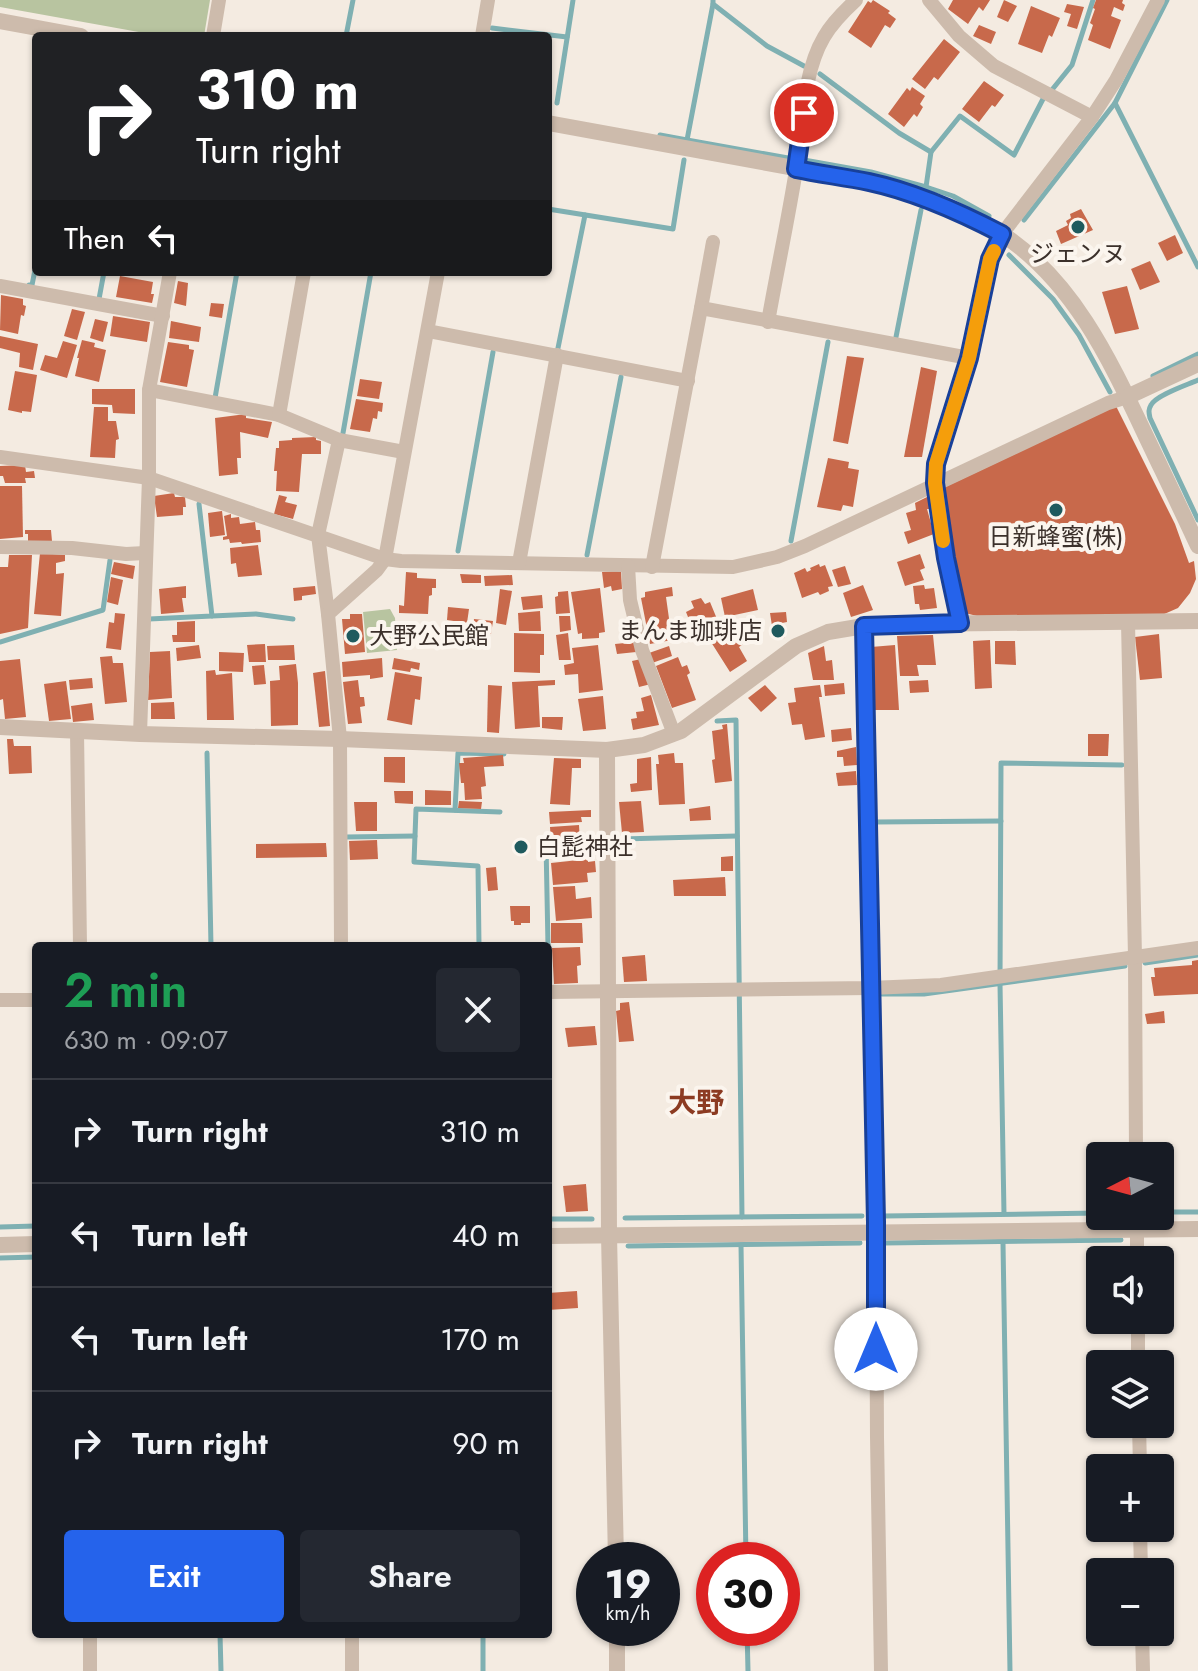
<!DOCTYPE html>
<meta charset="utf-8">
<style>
body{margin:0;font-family:Jost,"Noto Sans JP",sans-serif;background:#242831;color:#f1f3f6;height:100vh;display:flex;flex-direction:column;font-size:30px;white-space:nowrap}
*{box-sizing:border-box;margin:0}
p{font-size:26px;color:#9ea1a6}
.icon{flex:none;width:44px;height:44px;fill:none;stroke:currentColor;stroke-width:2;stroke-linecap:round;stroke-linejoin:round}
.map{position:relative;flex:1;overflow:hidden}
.panel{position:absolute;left:32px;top:942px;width:520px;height:696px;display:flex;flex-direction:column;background:#171b24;border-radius:8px;box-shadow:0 2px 6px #0004}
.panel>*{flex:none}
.guide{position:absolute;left:32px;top:32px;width:520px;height:244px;border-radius:8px;box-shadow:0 2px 6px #0004;background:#202124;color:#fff;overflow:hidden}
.needle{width:52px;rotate:264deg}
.tools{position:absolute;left:1086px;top:1142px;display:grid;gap:16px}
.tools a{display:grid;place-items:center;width:88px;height:88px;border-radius:8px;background:#171b24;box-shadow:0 2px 6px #0004;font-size:40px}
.speed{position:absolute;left:576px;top:1542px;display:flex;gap:16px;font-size:40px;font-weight:700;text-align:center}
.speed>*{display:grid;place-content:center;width:104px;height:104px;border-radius:50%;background:#171b24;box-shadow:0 2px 6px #0004;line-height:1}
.speed small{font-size:20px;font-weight:400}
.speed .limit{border:12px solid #d22;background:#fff;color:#111}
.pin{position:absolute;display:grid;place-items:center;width:68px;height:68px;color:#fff;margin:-34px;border:4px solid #fff;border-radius:50%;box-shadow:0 2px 8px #0007}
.me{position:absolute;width:88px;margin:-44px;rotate:0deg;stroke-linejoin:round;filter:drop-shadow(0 0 6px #0008)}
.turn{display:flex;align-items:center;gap:28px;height:168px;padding:0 32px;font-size:36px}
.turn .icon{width:104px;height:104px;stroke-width:2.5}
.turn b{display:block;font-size:56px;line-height:68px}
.then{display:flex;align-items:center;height:76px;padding:0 32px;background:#0003;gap:16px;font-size:30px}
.round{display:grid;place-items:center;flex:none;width:84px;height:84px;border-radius:8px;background:#242831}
.head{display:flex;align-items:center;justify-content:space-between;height:136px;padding:0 32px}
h1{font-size:48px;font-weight:600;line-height:60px;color:#1e9e55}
.button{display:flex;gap:16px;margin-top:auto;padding:16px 32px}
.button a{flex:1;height:92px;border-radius:8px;background:#2563eb;color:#fff;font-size:32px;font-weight:600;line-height:92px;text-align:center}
.button a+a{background:#242831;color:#f1f3f6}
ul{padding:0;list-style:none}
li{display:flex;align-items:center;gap:24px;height:104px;padding:0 32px;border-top:2px solid #363941}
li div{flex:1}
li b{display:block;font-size:30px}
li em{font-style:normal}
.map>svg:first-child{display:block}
</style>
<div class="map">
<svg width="1198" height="1671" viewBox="0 0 1198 1671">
<rect width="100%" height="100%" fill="#f4ebe1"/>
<g fill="#b8c4a0">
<polygon points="0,0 210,0 204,36 161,36 0,7"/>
<polygon points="390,609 395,618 397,650 367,653 363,612"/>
</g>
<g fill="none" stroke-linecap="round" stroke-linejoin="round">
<g stroke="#7fb0b2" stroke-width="5">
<polyline points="713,0 713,4 767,46 804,66"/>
<polyline points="492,28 567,37"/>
<polyline points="346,36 353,0"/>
<polyline points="820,74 899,133 931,152 960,116 1014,155 1043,99"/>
<polyline points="1051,91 1072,65 1093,0"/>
<polyline points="557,103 573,0"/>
<polyline points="1115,103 1198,267"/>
<polyline points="660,135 687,140 713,4"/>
<polyline points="687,140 788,158"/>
<polyline points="931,152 926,187 953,196 989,216"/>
<polyline points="804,160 871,172 926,187"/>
<polyline points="548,209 673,229 684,160"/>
<polyline points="1024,220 1115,103 1167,0"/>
<polyline points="1009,255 1053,299 1079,335 1110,392"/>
<polyline points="29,285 32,285 36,265"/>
<polyline points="99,299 104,272"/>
<polyline points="896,337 921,210"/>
<polyline points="558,348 585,215"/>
<polyline points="1153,376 1198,354"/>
<path d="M1198 380C1187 385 1156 395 1151 405 1148 410 1149 413 1150 418L1198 520"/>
<polyline points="215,398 237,272"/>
<polyline points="343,433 371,272"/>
<polyline points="791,541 828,342"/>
<polyline points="458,551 493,352"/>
<polyline points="587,555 621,377"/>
<polyline points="212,616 256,614 293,619"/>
<polyline points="149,619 212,616 199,504"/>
<polyline points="0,642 103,610 110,560"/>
<polyline points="717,721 736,720 742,1217"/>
<polyline points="207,753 211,946"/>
<polyline points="455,810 458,753 504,754"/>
<polyline points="875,822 1001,821"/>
<polyline points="346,837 415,836"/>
<polyline points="621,839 737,836"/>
<polyline points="546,843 548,946"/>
<polyline points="479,946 478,866 414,862 416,809 500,812"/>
<polyline points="1145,963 1198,955"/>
<polyline points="882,994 924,994 1125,966"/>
<polyline points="1160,1212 1198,1212"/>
<polyline points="1004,1214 1000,984 1001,763 1122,765"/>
<polyline points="884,1216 1100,1213"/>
<polyline points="625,1218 862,1216"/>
<polyline points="548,1219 592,1219"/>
<polyline points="0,1227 36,1226"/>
<polyline points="884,1243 1121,1240"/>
<polyline points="1003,1243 1010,1671"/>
<polyline points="741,1245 746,1560"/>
<polyline points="628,1246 860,1243"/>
<polyline points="0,1258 36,1257"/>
<polyline points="747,1628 748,1671"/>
<polyline points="220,1634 221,1671"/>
<polyline points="483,1634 483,1671"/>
</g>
</g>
<g fill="#c8694b">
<polygon points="873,0 890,11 888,13 896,19 890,28 885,25 871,48 848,32 868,1 871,3"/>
<polygon points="953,0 990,0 983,11 979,7 968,24 948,9"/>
<polygon points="1004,0 1017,6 1008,22 997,17"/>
<polygon points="1096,0 1123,0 1122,3 1125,5 1123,11 1114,7 1111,16 1121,20 1110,49 1088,40 1093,25 1090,23 1095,9 1093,8"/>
<polygon points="1067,4 1084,7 1077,29 1067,26 1071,14 1064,12"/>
<polygon points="1031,6 1060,18 1052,37 1049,35 1042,53 1018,44"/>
<polygon points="979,25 996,32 991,44 973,36"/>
<polygon points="944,39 960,52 938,80 934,77 925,89 912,79"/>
<polygon points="984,81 1004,95 995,107 992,105 979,122 962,109"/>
<polygon points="912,87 925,96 920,104 923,107 917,117 914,114 904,127 888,114 907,88 910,91"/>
<polygon points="1081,209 1093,230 1061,244 1056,231 1068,225 1066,221 1071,218 1070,214"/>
<polygon points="1175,235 1183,253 1167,261 1158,243"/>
<polygon points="1150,261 1160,282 1140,290 1131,269"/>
<polygon points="120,276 153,282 151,294 154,294 152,303 116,297"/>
<polygon points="178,281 188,283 186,306 174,303"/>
<polygon points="1127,286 1139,329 1115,334 1102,292"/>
<polygon points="1,295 23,299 23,305 26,306 24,316 21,315 18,334 0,330"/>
<polygon points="211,303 224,304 222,318 209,316"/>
<polygon points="72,309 85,312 77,340 64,336"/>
<polygon points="113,316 150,322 147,342 110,336"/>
<polygon points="95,319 108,322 103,342 90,338"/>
<polygon points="171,321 201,327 199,342 169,338"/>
<polygon points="0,336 38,344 33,370 19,367 20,353 0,348"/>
<polygon points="82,340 95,343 94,347 106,350 99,382 75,376 79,358 77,358"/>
<polygon points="63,341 77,345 67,378 40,370 45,355 57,358"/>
<polygon points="168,342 189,345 189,349 194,350 187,387 160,382"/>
<polygon points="847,356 864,358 848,444 833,441"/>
<polygon points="921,367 937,371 922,457 904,457"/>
<polygon points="15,371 37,375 31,412 22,411 22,413 8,410"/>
<polygon points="360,379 382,382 379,399 357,396"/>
<polygon points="92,389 135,389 135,414 113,413 112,405 92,404"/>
<polygon points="356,399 383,403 382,412 378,411 377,419 373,418 370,432 350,429"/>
<polygon points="1116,406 1175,524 1189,563 1194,561 1196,579 1190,593 1178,608 1162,615 981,617 965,613 960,604 941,495 945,494 945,487"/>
<polygon points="94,407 108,407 108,421 116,421 119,439 116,440 115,458 90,457"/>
<polygon points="246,414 246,418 272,422 268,438 240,432 241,458 237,458 238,474 219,476 215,418"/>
<polygon points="316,437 316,440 321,441 321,454 302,454 299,492 276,491 277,471 274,471 276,448 279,448 279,441 292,440 292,438"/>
<polygon points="828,458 849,462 848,468 859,470 853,507 843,505 841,511 817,507"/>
<polygon points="25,465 26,472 34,471 35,478 25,478 26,483 5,483 3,476 0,476 0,466"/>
<polygon points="0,486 22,486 23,537 0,539"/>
<polygon points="174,493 175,497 185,497 186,507 183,507 183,515 157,517 154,496"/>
<polygon points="279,495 287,497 285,502 297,505 293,519 274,514"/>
<polygon points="931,495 932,509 927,509 934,534 908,544 904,532 911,530 906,513 916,510 915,503"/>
<polygon points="222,511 225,535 210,537 208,513"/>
<polygon points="231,514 231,518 239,517 240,524 255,522 256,530 260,530 261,542 242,544 241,542 230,543 229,539 223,540 223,537 227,536 224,516"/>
<polygon points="25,530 51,530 52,541 28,541 28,534 25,534"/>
<polygon points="258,545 262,575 238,577 236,563 231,564 230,548"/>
<polygon points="40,553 65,555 65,561 56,563 56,574 64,573 61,616 34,614"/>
<polygon points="920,554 925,568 920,570 924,580 905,586 897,562"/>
<polygon points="9,555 32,555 28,628 0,634 0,567 8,567"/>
<polygon points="114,562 135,566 133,579 111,574"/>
<polygon points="819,564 820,567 825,565 833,586 828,587 829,591 820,595 818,592 802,598 794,573 805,568 807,572 811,570 810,568"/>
<polygon points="845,566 851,584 838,587 832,570"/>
<polygon points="621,571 622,589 612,591 611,586 604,588 602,572"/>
<polygon points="406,572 417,573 417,578 436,579 436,588 432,588 432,595 429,596 428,614 399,613 399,605 404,606"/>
<polygon points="460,574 481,575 481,583 462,583"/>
<polygon points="512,575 513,585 485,586 484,576"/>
<polygon points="111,577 123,580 118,605 107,602"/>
<polygon points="863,585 873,610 851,617 843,593"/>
<polygon points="924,585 925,589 934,588 937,608 920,610 919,604 915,604 913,586"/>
<polygon points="186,586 186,598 182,598 184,612 161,614 159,589"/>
<polygon points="315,586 316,594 302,596 302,600 294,601 293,588"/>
<polygon points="672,587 673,596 666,597 672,640 650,644 641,598 645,597 645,592"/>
<polygon points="600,588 605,632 599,633 599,638 582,639 582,633 578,634 571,592"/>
<polygon points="500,589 512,591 506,625 496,623"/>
<polygon points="753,589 758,610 725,617 721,598"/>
<polygon points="568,591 570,613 556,614 555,597 558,596 558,592"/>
<polygon points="542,595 543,608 523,610 521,597"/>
<polygon points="701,598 705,604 710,602 717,619 692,627 686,612 694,608 691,601"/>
<polygon points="448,607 469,609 467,623 447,620"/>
<polygon points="540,611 541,631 519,631 518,613"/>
<polygon points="786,612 787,622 782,623 785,638 774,639 770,613"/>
<polygon points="115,613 125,614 121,650 106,648 109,622 114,623"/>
<polygon points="350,614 362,614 365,652 345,654 342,619 350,619"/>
<polygon points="559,616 570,616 571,630 560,632"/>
<polygon points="474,619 493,621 491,634 472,632"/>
<polygon points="722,619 730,632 735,630 743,644 739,647 747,661 730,672 704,631"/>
<polygon points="195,621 195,642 173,642 172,635 177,635 177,622"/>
<polygon points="514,633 544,634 544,655 540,655 540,673 514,672"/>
<polygon points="568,633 571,660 559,660 556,635"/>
<polygon points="1159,634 1162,678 1140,680 1135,637"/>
<polygon points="933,635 936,665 917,665 919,676 900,676 897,636"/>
<polygon points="990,640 992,688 975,689 973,641"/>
<polygon points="995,641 1015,641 1016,665 995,664"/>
<polygon points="635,642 636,652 617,654 615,644"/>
<polygon points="265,644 266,662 249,662 247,645"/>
<polygon points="199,645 201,658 177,661 176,648"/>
<polygon points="294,645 295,660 268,660 267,646"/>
<polygon points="598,645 603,690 579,693 578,674 565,675 564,665 574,663 572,648"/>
<polygon points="895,645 899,710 873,710 871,647"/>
<polygon points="669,646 672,656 652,663 649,653"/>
<polygon points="824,646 826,661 832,660 834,680 813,680 808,653"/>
<polygon points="170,651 172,698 148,700 150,652"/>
<polygon points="219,652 244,653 243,672 219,671"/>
<polygon points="112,656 113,663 123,663 127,702 105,704 100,657"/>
<polygon points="678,657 682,667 687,665 690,673 687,675 696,700 672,708 656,666"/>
<polygon points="382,658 383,677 370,679 370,675 343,677 342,662"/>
<polygon points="394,658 420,663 419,670 411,668 410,672 392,669"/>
<polygon points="20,659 26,717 5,719 3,699 0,700 0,661"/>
<polygon points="641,659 651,684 639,687 632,661"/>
<polygon points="296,664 298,683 298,725 271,726 270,681 280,680 279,666"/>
<polygon points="264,665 266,684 254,685 252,666"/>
<polygon points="215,670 216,675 232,673 234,720 207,720 206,671"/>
<polygon points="325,671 330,726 319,727 313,673"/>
<polygon points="395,672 422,677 420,700 415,699 412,725 387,720"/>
<polygon points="92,678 93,688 70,690 69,680"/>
<polygon points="358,680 360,697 364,697 365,706 360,707 362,723 348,724 343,682"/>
<polygon points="555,680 555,685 538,686 540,727 515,729 512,682"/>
<polygon points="928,680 929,692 910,693 909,681"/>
<polygon points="66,681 71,719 49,721 44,684"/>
<polygon points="844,683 845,694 825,696 824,685"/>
<polygon points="488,685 502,686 499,733 487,732"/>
<polygon points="765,685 777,698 761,712 748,698"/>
<polygon points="820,685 822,697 819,697 825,737 805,740 802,724 792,725 788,703 796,702 794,688"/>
<polygon points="651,695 659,725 633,730 631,719 637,718 636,712 644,711 641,698"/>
<polygon points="603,696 606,729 583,731 578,699"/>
<polygon points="174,702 175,719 151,719 151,703"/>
<polygon points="92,703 94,720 73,722 71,706"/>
<polygon points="542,717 563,717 562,730 542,728"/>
<polygon points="727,724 732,781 715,783 712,760 715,759 712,731 723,729 722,725"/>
<polygon points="851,728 852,740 832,742 831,730"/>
<polygon points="1088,734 1109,734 1108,756 1088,756"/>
<polygon points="7,739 13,739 14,746 31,746 32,773 9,774"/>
<polygon points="856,747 857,765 844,766 843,757 837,757 837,751"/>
<polygon points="674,753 675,763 683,763 685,804 659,805 656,764 659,764 658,755"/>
<polygon points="503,755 504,766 484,767 486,786 481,787 482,799 465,800 464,783 461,783 459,763 464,763 463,758"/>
<polygon points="384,757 405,757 405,783 384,782"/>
<polygon points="651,757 652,790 631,792 630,784 637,783 637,759"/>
<polygon points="554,758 581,759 581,768 572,768 570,805 550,804"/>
<polygon points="856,771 857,785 838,786 836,773"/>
<polygon points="425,790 451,791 451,805 425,805"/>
<polygon points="394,791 413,791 413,804 395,803"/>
<polygon points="459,801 482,802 481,809 458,808"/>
<polygon points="641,801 644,832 622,833 619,802"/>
<polygon points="354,802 377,802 377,831 356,831"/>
<polygon points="710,806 711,820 690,821 689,809"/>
<polygon points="591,810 591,817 581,817 582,822 550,824 549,812"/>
<polygon points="579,825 580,842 574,842 575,856 552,857 550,827"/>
<polygon points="377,840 378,859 350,860 349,841"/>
<polygon points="326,843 327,857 256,858 256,844"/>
<polygon points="733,856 733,871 721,871 721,857"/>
<polygon points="588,859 588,862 595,861 596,872 587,873 588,882 553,885 551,863"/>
<polygon points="496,867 498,890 488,891 486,868"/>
<polygon points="725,877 726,896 674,896 673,880"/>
<polygon points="575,886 576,899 591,897 592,918 556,921 553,887"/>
<polygon points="510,906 530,906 530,923 521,923 521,925 514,925 514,921 511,921"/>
<polygon points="551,923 582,923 583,943 551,943"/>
<polygon points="580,947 581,965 577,966 578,983 554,984 552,948"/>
<polygon points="645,955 647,981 624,982 622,957"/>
<polygon points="1198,960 1198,994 1154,996 1151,977 1155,977 1154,968 1192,965 1192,961"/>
<polygon points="629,1002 634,1041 619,1042 616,1011 620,1010 620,1003"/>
<polygon points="1164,1011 1165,1023 1147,1024 1145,1014"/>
<polygon points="595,1026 597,1045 568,1047 565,1028"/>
<polygon points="586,1184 588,1211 566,1212 563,1186"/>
<polygon points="577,1291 578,1308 548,1310 548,1293"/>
</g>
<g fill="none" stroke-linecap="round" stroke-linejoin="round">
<g stroke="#cdbbac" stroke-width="14">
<polyline points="929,0 959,36 994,66 1092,117"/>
<polyline points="213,36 219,0"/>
<polyline points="482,36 488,0"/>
<polyline points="0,286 163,316"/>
<polyline points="701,308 713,242"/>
<path d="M768 322C777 271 788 220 796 170 803 128 802 74 824 37 832 23 844 11 856 0"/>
<polyline points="428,331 688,381"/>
<polyline points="969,358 990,259 1002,234 1092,117 1116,80 1158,0"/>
<polyline points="149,390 279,415 339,440 318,535 328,614"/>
<polyline points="279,415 304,272"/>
<polyline points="339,440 404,452"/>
<polyline points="0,457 149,478 385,559 401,561 733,567 777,557 805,546 1108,403 1127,397"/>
<polyline points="0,547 72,548 126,554 145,553"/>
<polyline points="519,563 557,355"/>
<polyline points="628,566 630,600 642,650 674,734"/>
<polyline points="652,567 701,308 969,358 936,464 935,483 946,558 960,623"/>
<polyline points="1128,622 1135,957 1136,1156"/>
<polyline points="864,626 876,1222 877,1437 881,1671"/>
<polyline points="77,731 80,946"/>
<polyline points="140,734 149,478 149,390 170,272"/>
<polyline points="341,946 340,739 328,614 377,570 385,559 438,272"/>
<polyline points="548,992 870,988 941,985 1198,948"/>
<polyline points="0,1000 36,1000"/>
<polyline points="1137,1216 1137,1260"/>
<polyline points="1138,1320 1138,1364"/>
<polyline points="1139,1424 1140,1468"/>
<polyline points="1140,1528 1141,1572"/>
<polyline points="1142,1632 1143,1671"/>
<polyline points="90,1634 90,1671"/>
<polyline points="352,1634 352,1671"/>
</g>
<g stroke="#cdbbac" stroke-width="16">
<polyline points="0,21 81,36"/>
<path d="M548 123 871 182C916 195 963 208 1002 234 1072 280 1108 356 1143 430 1161 468 1180 507 1198 546"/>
<polyline points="1127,397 1198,364"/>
<polyline points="0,727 140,734 340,739 607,750 644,745 681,731 796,646 828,632 864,626 907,624 1198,621"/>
<polyline points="607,750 609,1235 616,1560"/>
<polyline points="548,1236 1198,1229"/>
<polyline points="0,1245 36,1244"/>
<polyline points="617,1628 617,1671"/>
</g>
</g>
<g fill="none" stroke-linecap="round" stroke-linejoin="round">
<g stroke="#184099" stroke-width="20">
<path id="route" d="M804 113 796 169C820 174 845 177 869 182 916 192 960 212 1002 234L990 259 969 358 936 464 935 483 946 558 960 623 864 626 876 1222V1349"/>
</g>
<use href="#route" stroke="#2563eb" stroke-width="14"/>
<polyline stroke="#f59e0b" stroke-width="14" points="943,541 935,483 936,464 969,358 990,259 994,251"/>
</g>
<g fill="#1f5a5e" stroke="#fbf5ee" stroke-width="3">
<circle cx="1078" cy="227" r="8"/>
<circle cx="1056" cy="510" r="8"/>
<circle cx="778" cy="631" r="8"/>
<circle cx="353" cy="636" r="8"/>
<circle cx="521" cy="847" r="8"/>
</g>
<g text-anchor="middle" stroke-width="8" stroke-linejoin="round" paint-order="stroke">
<g font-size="24" fill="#3b302b" stroke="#fbf5ee">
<text x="1078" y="262">ジェンヌ</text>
<text x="1056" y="545">日新蜂蜜(株)</text>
<text x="762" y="639" text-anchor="end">まんま珈琲店</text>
<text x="369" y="644" text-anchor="start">大野公民館</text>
<text x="537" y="855" text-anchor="start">白髭神社</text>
</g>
<g font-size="28" font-weight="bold" fill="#8c3b22" stroke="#fbf5ee">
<text x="696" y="1112">大野</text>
</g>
</g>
</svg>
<div class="tools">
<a><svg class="needle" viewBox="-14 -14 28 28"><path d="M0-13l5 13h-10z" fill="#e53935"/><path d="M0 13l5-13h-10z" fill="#9ea1a6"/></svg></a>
<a><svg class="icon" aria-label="sound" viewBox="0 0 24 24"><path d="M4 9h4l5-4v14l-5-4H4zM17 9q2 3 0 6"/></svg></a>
<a><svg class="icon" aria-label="layers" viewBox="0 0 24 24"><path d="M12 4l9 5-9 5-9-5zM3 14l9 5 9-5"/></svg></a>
<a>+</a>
<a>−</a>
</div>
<div class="speed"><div>19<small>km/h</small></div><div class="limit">30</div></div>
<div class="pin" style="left:804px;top:113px;background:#d93025"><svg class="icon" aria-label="arrive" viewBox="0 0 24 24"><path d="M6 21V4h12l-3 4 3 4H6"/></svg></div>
<svg class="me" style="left:876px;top:1349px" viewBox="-20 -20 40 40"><circle r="19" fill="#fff"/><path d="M0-13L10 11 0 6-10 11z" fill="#2563eb"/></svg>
<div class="guide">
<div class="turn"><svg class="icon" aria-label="right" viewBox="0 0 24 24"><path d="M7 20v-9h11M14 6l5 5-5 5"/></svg><div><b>310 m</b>Turn right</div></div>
<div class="then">Then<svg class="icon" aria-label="left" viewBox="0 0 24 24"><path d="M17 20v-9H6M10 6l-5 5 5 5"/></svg></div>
</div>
<section class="panel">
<div class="head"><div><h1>2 min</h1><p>630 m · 09:07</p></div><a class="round"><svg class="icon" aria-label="close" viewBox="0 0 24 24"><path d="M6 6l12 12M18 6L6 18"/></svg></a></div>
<ul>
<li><svg class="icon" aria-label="right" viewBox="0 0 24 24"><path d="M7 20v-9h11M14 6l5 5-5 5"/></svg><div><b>Turn right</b></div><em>310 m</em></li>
<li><svg class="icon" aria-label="left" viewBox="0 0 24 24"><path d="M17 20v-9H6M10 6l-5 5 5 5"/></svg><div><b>Turn left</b></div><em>40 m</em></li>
<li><svg class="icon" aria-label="left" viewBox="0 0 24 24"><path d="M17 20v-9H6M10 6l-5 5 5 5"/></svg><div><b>Turn left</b></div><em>170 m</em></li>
<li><svg class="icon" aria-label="right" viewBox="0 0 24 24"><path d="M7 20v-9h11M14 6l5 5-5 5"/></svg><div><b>Turn right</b></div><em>90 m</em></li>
</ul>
<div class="button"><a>Exit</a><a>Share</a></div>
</section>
</div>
